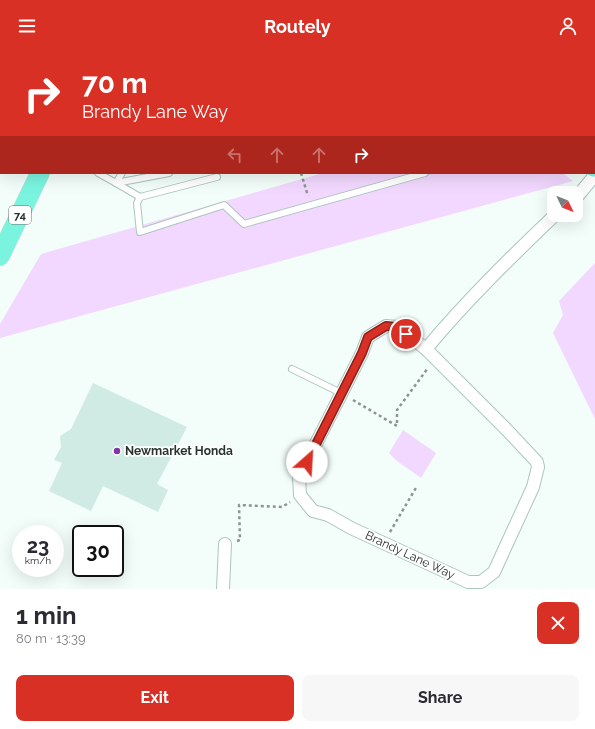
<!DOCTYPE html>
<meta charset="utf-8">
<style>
body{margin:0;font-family:Raleway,sans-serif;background:#f7f7f7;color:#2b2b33;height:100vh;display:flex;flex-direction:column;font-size:15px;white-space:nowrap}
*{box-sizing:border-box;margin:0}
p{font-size:13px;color:#7c7c81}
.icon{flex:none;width:22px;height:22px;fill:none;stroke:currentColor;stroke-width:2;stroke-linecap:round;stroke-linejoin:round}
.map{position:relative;height:537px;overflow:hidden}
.panel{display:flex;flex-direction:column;background:#fff;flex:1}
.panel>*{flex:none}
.hud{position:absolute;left:0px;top:0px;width:595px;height:122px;box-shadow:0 4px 16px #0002;background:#d93025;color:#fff;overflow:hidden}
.needle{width:26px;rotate:133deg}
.tools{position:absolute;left:547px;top:134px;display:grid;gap:8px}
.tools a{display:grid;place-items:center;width:36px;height:36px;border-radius:8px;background:#fff;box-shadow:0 4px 16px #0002;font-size:20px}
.speed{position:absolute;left:12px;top:473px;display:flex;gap:8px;font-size:20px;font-weight:700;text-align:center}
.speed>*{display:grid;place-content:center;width:52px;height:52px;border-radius:50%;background:#fff;box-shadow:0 4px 16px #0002;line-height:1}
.speed small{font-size:10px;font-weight:400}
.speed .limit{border:2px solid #111;border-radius:6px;background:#fff;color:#111}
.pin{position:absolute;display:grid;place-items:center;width:34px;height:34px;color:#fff;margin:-17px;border:2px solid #fff;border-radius:50%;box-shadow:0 1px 4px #0007}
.me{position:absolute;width:44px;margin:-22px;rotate:26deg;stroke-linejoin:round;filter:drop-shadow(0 0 3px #0008)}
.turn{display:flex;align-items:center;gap:14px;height:84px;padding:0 16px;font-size:18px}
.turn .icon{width:52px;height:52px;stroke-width:2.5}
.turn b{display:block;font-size:28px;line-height:34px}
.lanes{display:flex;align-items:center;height:38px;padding:0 16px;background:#0003;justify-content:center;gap:20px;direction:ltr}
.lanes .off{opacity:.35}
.round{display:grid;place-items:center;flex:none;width:42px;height:42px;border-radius:8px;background:#f7f7f7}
.headline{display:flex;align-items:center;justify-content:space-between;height:68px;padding:0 16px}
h1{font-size:24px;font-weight:700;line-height:30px}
.cta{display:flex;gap:8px;margin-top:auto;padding:8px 16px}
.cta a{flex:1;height:46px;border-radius:8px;background:#d93025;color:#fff;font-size:16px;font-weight:700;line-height:46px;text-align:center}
.cta a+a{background:#f7f7f7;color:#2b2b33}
header{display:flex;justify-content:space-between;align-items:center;height:52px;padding:0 16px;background:#d93025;color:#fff;font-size:18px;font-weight:700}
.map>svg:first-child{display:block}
</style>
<header><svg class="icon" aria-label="menu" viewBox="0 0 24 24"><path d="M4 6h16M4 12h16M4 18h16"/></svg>Routely<svg class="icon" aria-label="person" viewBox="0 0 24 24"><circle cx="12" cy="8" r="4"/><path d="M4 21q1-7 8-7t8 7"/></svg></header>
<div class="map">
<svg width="595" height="537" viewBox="0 0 595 537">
<rect width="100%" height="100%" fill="#f3fefb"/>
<g fill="#f2d8fe">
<polygon points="323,121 563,121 573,129 0,286 0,272 41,202"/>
<polygon points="595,211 595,367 553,281 563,263 559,249"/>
<polygon points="403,378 436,401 421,426 397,409 389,401"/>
</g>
<polygon fill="#cfebe3" points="93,331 187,375 157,432 168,438 158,460 103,434 91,459 49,439 62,411 54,408 61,395 60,384 71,377"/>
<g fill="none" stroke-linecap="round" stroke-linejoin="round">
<g stroke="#abc6be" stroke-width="8">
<g id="lane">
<polyline points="338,0 340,1"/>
<polyline points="469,0 470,1"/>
<polyline points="182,1 182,0"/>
<polyline points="594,86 595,87"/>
<polyline points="98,121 116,131 122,121"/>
<polyline points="116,131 140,145 217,125"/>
<polyline points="116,131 169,121"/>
<polyline points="140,145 137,151 140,180 224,153 244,172 425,121"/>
<polyline points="292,317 341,341"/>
</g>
</g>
<g stroke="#abc6be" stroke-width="14">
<g id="street">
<polyline points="576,146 595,123"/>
<polygon points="386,274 397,275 426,297 507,378 537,410 538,415 533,435 494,520 481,530 468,530 351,476 328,463 313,459 300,443 299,425 362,301 368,285"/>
<path d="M426 297C466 249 510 206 555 163"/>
<polyline points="223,537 225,492"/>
</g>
</g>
<g stroke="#d8dada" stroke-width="20">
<g id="primary">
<polyline points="421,0 423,1"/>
<polyline points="505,0 507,1"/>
<polyline points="96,1 96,0"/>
<polyline points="594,60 595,60"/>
<polyline points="594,115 595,115"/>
<polyline points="0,204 40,121"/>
</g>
</g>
<g stroke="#8b9693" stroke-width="2.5" stroke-dasharray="3 3" stroke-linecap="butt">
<polyline points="397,0 399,1"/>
<polyline points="301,121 308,144"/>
<polyline points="353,348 397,374 397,358 428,316"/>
<polyline points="390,480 417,434"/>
<polyline points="237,489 240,488 239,453 282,455 290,450"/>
</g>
<use href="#lane" stroke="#fff" stroke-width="6"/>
<use href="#street" stroke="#fff" stroke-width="12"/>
<use href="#primary" stroke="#7af4df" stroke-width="19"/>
</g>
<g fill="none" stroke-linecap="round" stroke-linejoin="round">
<g stroke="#8d1f18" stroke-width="10">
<polyline id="route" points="307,410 362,301 368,285 386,274 397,275 406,282"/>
</g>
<use href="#route" stroke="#d93025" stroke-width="7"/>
</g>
<circle fill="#8435a5" stroke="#fff" stroke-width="1.5" cx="117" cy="399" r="4"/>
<g text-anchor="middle" stroke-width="3.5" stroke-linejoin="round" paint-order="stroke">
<rect fill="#fff" stroke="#68706e" stroke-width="1" x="9" y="154" width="22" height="18" rx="3"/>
<g font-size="11" font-weight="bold" fill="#283330">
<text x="20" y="167">74</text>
</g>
<g font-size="12" font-weight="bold" fill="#283330" stroke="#fff" text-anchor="start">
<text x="125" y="403">Newmarket Honda</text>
</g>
<g font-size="12" fill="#283330" stroke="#fff">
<text transform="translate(410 503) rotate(25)" y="4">Brandy Lane Way</text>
</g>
</g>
</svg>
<div class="tools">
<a><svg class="needle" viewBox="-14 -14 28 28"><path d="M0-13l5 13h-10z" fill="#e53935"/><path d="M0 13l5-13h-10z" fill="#7c7c81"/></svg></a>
</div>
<div class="speed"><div>23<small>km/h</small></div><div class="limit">30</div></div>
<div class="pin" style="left:406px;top:282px;background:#d93025"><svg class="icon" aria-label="arrive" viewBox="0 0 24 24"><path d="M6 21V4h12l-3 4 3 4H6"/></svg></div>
<svg class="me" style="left:307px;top:410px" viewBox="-20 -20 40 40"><circle r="19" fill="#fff"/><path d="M0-13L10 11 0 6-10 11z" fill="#d93025"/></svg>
<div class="hud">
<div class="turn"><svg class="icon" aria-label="right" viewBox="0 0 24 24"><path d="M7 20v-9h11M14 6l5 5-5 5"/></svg><div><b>70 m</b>Brandy Lane Way</div></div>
<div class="lanes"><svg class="icon off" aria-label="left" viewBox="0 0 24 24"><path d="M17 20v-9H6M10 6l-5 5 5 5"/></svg><svg class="icon off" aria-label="ahead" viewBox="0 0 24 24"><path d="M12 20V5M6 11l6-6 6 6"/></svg><svg class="icon off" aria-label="ahead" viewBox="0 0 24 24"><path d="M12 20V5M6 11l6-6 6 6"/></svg><svg class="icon" aria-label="right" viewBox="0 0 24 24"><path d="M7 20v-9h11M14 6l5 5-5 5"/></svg></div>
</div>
</div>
<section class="panel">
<div class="headline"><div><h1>1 min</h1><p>80 m · 13:39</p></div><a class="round" style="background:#d93025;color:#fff"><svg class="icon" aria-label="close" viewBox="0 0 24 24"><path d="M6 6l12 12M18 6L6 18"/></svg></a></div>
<div class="cta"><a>Exit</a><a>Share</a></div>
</section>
